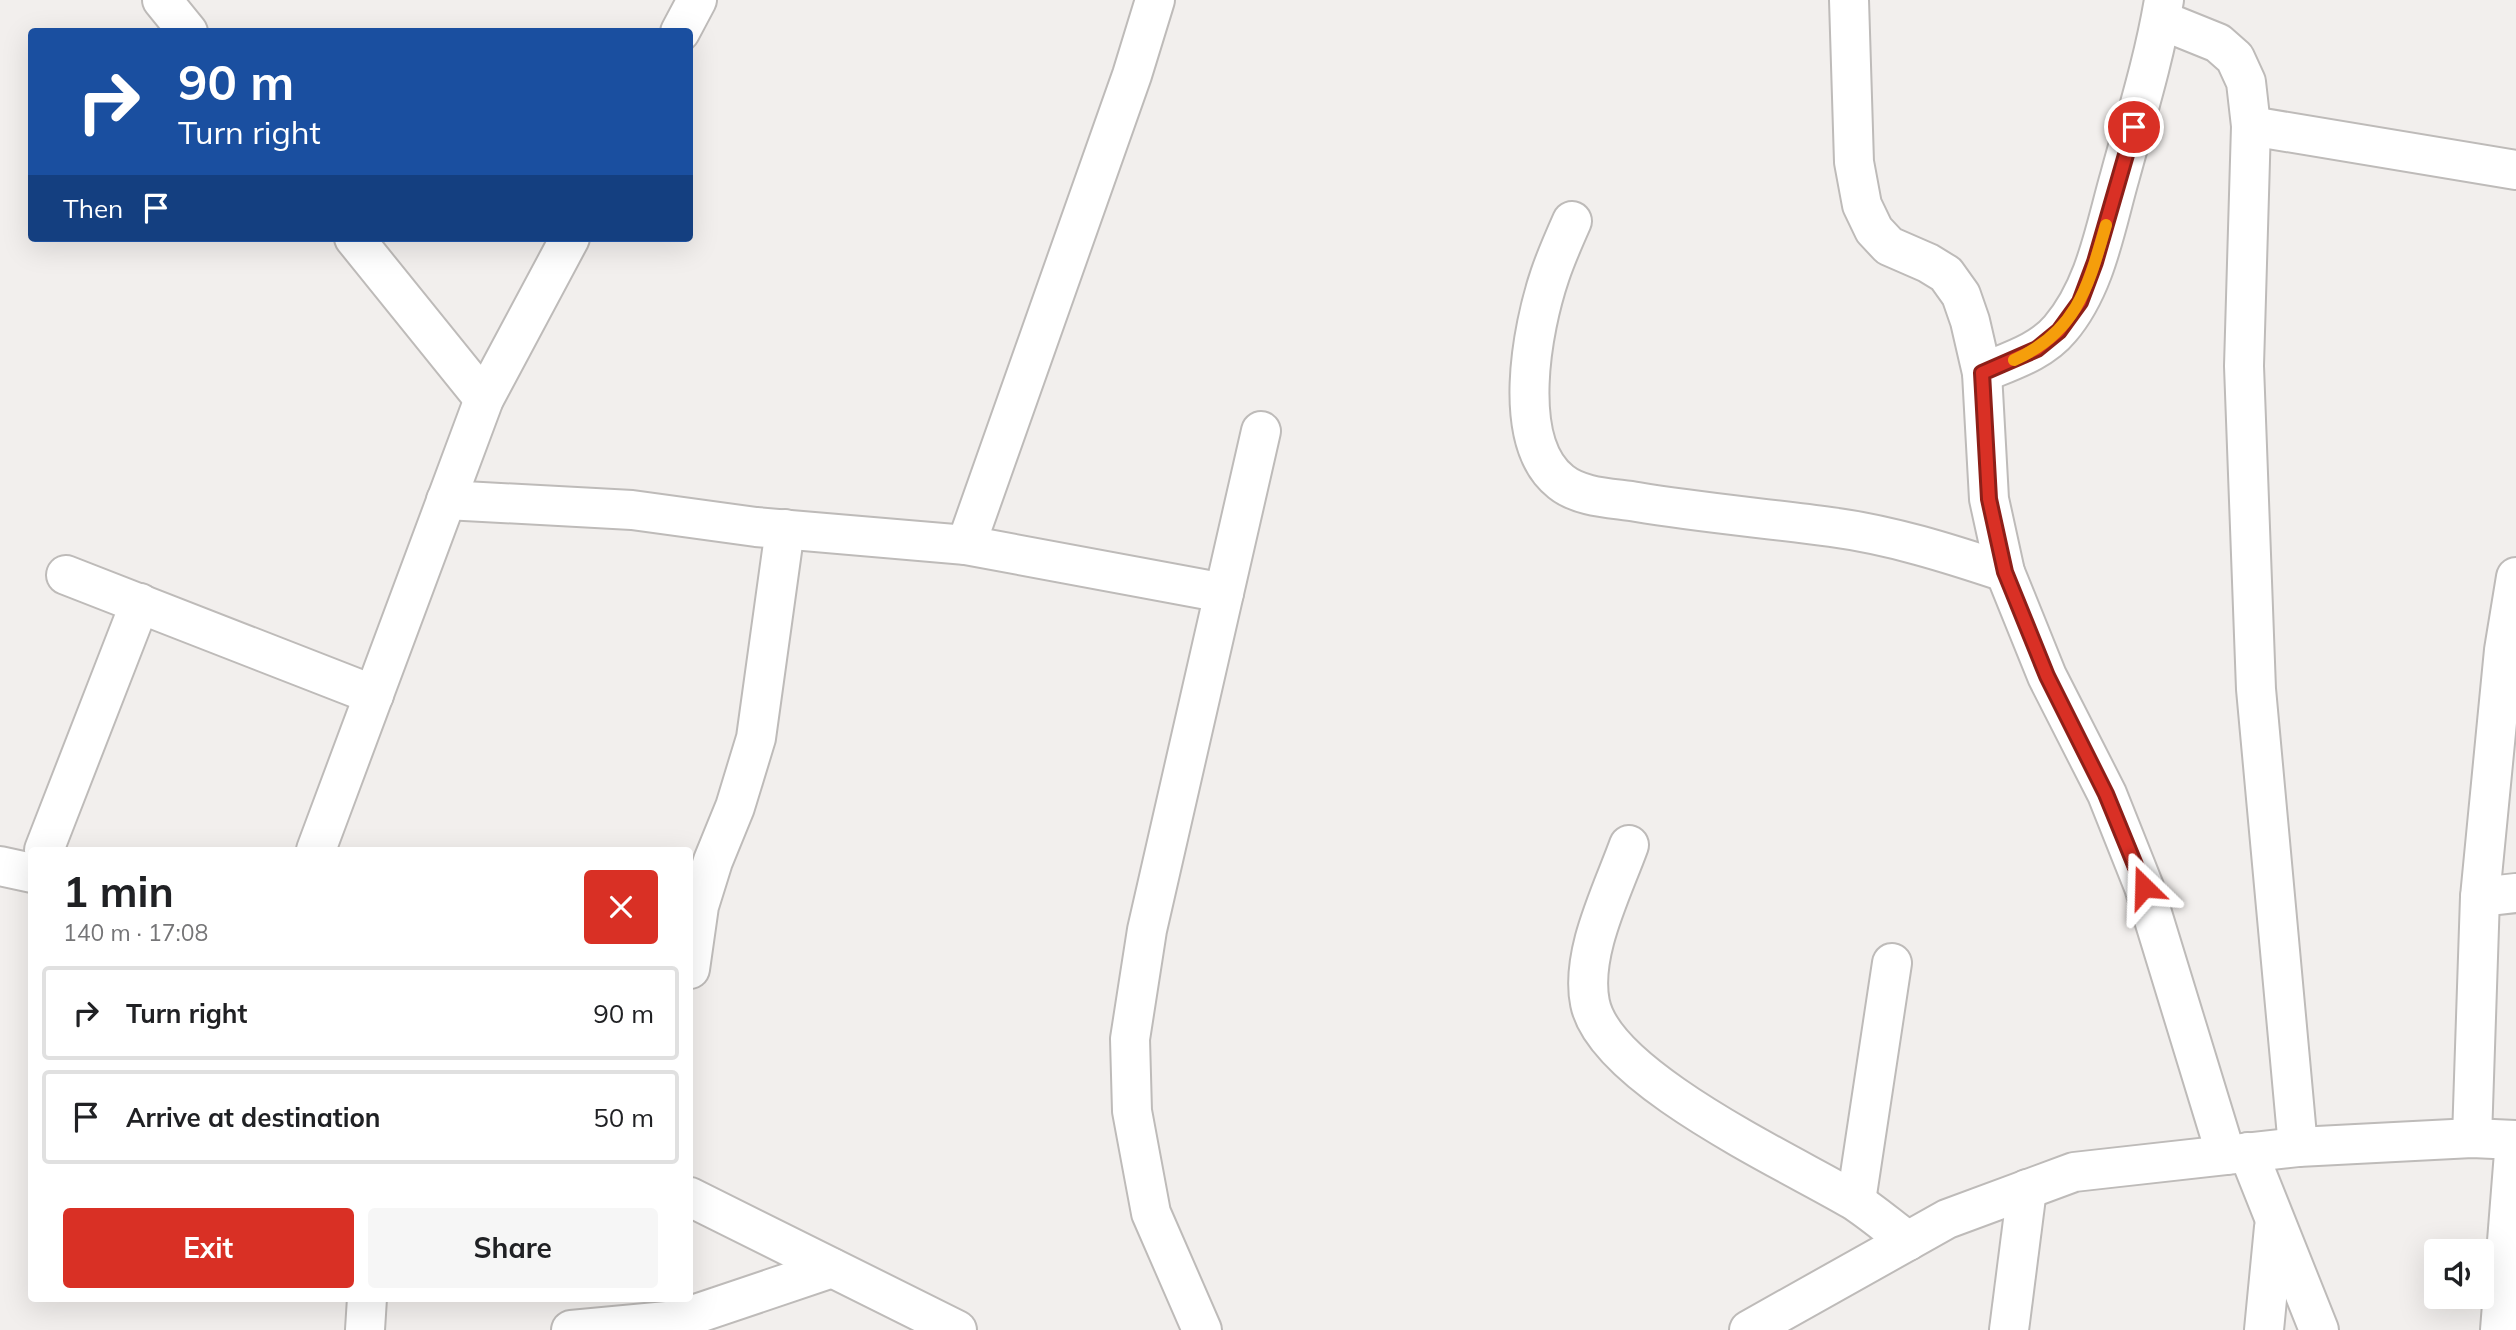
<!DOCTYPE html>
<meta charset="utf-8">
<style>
body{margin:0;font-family:Mulish,sans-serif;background:#f6f6f6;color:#202124;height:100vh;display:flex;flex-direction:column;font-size:26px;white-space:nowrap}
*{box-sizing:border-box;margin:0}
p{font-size:23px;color:#757577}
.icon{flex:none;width:38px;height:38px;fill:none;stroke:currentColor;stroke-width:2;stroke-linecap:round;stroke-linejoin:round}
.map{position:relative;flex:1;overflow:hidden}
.panel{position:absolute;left:28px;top:847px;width:665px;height:455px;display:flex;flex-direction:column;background:#fff;border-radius:7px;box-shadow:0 7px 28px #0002}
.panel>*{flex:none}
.hud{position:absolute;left:28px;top:28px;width:665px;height:214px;border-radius:7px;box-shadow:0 7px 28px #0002;background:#1a4fa0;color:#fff;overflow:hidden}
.buttons{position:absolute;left:2424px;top:1239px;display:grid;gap:14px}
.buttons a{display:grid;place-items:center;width:70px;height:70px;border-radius:7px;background:#fff;box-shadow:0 7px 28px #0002;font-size:35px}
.pin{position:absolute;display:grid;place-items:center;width:60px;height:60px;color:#fff;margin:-30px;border:4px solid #fff;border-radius:50%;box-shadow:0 2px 7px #0007}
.me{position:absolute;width:77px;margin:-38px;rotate:338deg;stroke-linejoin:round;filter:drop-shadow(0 0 5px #0008)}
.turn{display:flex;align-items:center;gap:24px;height:147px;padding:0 35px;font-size:32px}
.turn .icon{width:91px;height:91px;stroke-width:2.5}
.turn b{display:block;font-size:49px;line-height:60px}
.then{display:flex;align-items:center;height:66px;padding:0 35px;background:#0003;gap:14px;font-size:26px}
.round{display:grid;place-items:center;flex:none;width:74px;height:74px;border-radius:7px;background:#f6f6f6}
.head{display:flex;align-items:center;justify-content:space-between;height:119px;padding:0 35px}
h1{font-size:42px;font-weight:700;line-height:52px}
.cta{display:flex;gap:14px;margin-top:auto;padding:14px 35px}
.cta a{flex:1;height:80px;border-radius:7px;background:#d93025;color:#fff;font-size:28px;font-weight:700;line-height:80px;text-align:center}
.cta a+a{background:#f6f6f6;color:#202124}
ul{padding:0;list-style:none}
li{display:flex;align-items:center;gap:21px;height:94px;margin:0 14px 10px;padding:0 21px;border:4px solid #e0e0e0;border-radius:7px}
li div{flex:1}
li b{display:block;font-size:26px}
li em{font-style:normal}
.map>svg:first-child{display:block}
</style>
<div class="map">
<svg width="2516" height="1330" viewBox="0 0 2516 1330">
<rect width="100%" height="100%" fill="#f2efed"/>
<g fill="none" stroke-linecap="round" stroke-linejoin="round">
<g stroke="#bebbb9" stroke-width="42">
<g id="minor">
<polyline points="162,0 188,32"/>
<polyline points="1849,0 1854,162 1862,205 1874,230 1889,246 1928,263 1946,274 1961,295 1970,321 1982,373 1989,499 2005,572 2047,676 2107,794 2144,887 2226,1155"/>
<polyline points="2161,20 2218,43 2235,58 2246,82 2251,126 2244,366 2256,689 2298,1147"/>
<polyline points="680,32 697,0"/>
<polyline points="2251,126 2516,170"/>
<path d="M1572 221C1564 239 1556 257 1550 275 1532 328 1510 442 1561 482 1581 498 1613 498 1637 502 1702 513 1766 518 1831 527 1891 535 1948 553 2005 572"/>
<polyline points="354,238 484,399"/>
<path d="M1982 373C2010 361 2041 352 2060 329 2096 287 2105 228 2120 176 2136 117 2154 60 2164 0"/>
<polyline points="446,500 632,510 756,527 966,545 1224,593"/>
<polyline points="966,545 1132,75 1155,0"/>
<polyline points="66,575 374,695"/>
<path d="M1629 845C1612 892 1580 954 1590 1003 1605 1078 1789 1162 1853 1200 1872 1212 1890 1228 1908 1241"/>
<polyline points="44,850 140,603"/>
<polyline points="316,850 484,399 570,238"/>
<polyline points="0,866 32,873"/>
<polyline points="2480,897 2516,893"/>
<polyline points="690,969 699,906 713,861 735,807 756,738 785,529"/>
<polyline points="2472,1138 2480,897 2504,650 2516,577"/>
<polyline points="2248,1152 2319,1330"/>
<polyline points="690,1197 957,1330"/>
<polyline points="1856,1201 1892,963"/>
<polyline points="365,1330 367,1298"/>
<polyline points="571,1330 678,1320 832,1268"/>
<polyline points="1202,1330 1151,1213 1132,1111 1130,1039 1147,930 1261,431"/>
<polyline points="1749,1330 1947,1219 2074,1172 2298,1147 2472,1138 2516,1140"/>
<polyline points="2009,1330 2027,1189"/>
<polyline points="2264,1330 2274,1227"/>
<polyline points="2500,1330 2515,1140"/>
</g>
</g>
<use href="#minor" stroke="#fff" stroke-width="38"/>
</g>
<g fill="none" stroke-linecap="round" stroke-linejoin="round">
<g stroke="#8d1f18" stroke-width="18">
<polyline id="route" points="2134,127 2095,262 2080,302 2059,331 2037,349 1982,373 1989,499 2005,572 2047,676 2106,794 2144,887"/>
</g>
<use href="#route" stroke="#d93025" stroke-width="12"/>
<path stroke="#f59e0b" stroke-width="12" d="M2014 360C2077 332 2088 287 2106 225"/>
</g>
</svg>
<div class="buttons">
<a><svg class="icon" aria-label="sound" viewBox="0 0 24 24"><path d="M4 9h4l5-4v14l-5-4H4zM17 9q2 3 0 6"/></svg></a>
</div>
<div class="pin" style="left:2134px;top:127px;background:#d93025"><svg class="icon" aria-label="arrive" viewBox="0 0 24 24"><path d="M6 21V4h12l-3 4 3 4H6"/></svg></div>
<svg class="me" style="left:2144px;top:887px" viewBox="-20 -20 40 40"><path d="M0-17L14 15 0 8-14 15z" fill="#d93025" stroke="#fff" stroke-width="4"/></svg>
<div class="hud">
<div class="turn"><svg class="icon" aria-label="right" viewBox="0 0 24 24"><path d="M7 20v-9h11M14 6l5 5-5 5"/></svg><div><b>90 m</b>Turn right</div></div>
<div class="then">Then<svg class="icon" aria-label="arrive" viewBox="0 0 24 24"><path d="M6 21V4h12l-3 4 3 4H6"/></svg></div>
</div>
<section class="panel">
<div class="head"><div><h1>1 min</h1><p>140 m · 17:08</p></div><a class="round" style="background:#d93025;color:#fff"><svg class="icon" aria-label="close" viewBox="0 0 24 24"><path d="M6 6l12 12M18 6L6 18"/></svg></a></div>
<ul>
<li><svg class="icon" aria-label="right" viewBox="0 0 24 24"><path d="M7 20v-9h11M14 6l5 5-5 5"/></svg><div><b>Turn right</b></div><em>90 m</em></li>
<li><svg class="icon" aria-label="arrive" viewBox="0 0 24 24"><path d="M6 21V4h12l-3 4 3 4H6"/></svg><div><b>Arrive at destination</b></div><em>50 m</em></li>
</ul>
<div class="cta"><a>Exit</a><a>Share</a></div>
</section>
</div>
